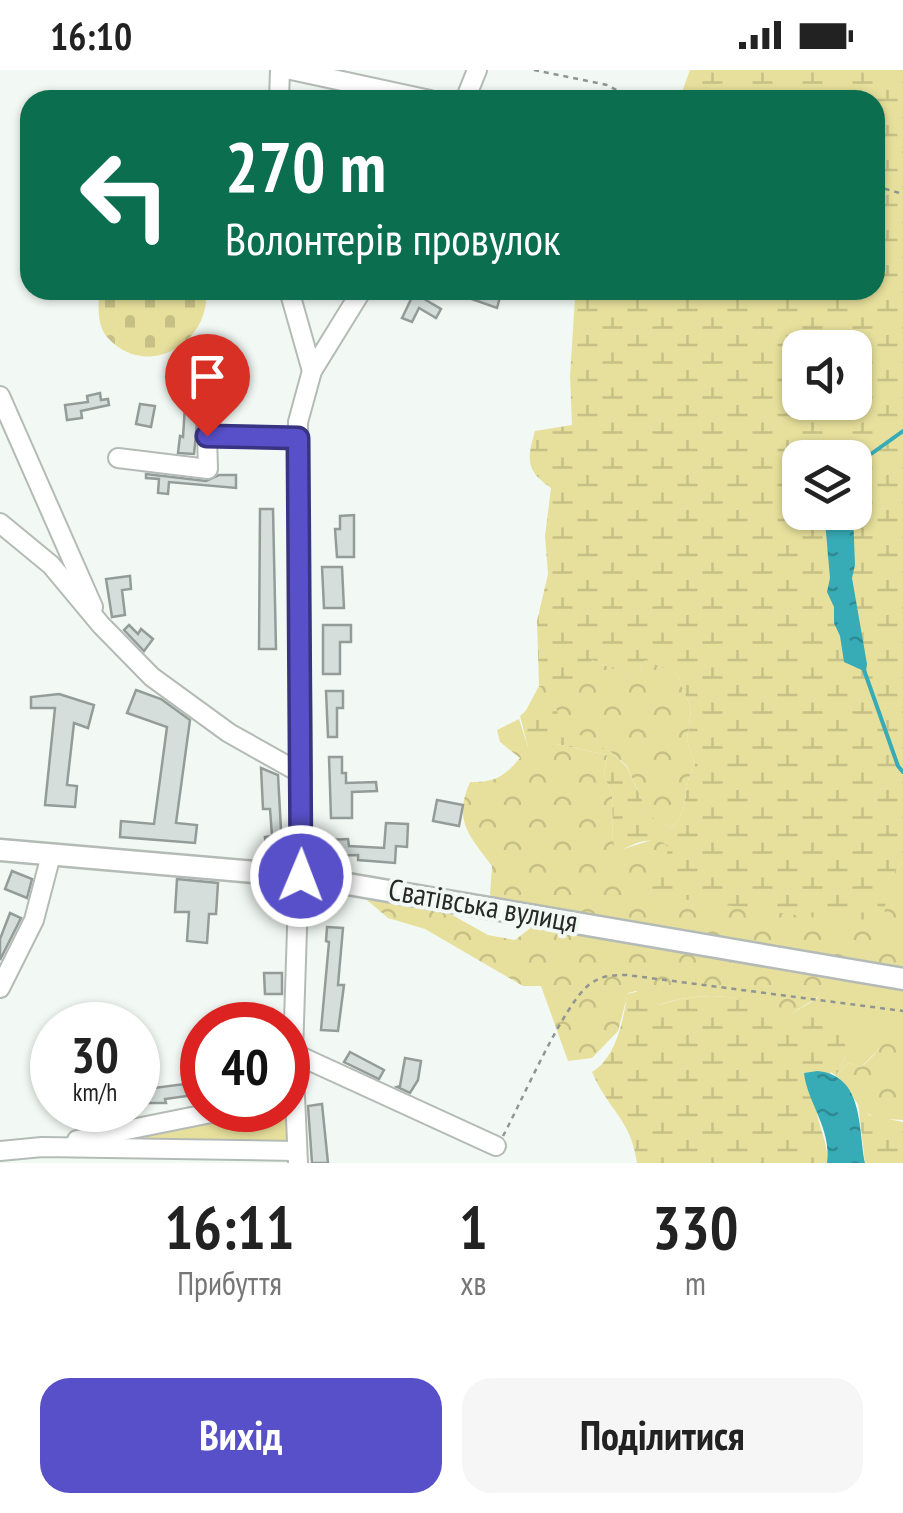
<!DOCTYPE html>
<html lang="uk">
<meta charset="utf-8">
<style>
body{margin:0;font-family:"PT Sans Narrow",sans-serif;background:#f6f6f6;color:#222;height:100vh;display:flex;flex-direction:column;font-size:38px;white-space:nowrap}
*{box-sizing:border-box;margin:0}
p{font-size:32px;color:#767676}
.icon{flex:none;width:55px;height:55px;fill:none;stroke:currentColor;stroke-width:2;stroke-linecap:round;stroke-linejoin:round}
.map{position:relative;height:1093px;overflow:hidden}
.side{display:flex;flex-direction:column;background:#fff;flex:1}
.side>*{flex:none}
.guide{position:absolute;left:20px;top:20px;width:865px;height:210px;border-radius:30px;box-shadow:0 2px 8px #0004;background:#0b6e4f;color:#fff;overflow:hidden}
.buttons{position:absolute;left:782px;top:260px;display:grid;gap:20px}
.buttons a{display:grid;place-items:center;width:90px;height:90px;border-radius:20px;background:#fff;box-shadow:0 2px 8px #0004;font-size:50px}
.speed{position:absolute;left:30px;top:932px;display:flex;gap:20px;font-size:50px;font-weight:700;text-align:center}
.speed>*{display:grid;place-content:center;width:130px;height:130px;border-radius:50%;background:#fff;box-shadow:0 2px 8px #0004;line-height:1}
.speed small{font-size:25px;font-weight:400}
.speed .limit{border:15px solid #d22;background:#fff;color:#111}
.pin{position:absolute;display:grid;place-items:center;width:85px;height:85px;color:#fff;margin:-102px -42px;border-radius:50% 50% 50% 0;rotate:-45deg;box-shadow:0 0 10px #0007}
.pin .icon{rotate:45deg}
.me{position:absolute;width:110px;margin:-55px;rotate:1deg;stroke-linejoin:round;filter:drop-shadow(0 0 8px #0008)}
.turn{display:flex;align-items:center;gap:35px;height:210px;padding:0 40px;font-size:45px}
.turn .icon{width:130px;height:130px;stroke-width:2.5}
.turn b{display:block;font-size:70px;line-height:85px}
.eta{display:flex;justify-content:space-evenly;align-items:center;height:170px;text-align:center}
.eta b{font-size:60px;font-weight:700;line-height:70px}
.button{display:flex;gap:20px;margin-top:auto;padding:20px 40px}
.button a{flex:1;height:115px;border-radius:30px;background:#5750c8;color:#fff;font-size:40px;font-weight:700;line-height:115px;text-align:center}
.button a+a{background:#f6f6f6;color:#222}
.status{display:flex;justify-content:space-between;align-items:center;height:70px;padding:0 50px;background:#fff;direction:ltr}
.status svg{height:28px;fill:currentColor}
.map>svg:first-child{display:block}
</style>
<div class="status"><b>16:10</b><svg viewBox="0 0 49 12"><path d="M0 12V9h3v3zM5 12V6h3v6zM10 12V3h3v9zM15 12V0h3v12zM26 1h20v11H26zM47 4h2v5h-2z"/></svg></div>
<div class="map">
<svg width="903" height="1093" viewBox="0 0 903 1093">
<defs>
<pattern id="forest-crowns" width="20" height="18" patternUnits="userSpaceOnUse" patternTransform="scale(2.5)"><rect width="20" height="18" fill="#e7e09c"/><path d="M2 6a3 3 0 1 1 6 0M12 15a3 3 0 1 1 6 0" fill="none" stroke="#c6c086"/></pattern>
<pattern id="wetland-marsh" width="20" height="14" patternUnits="userSpaceOnUse" patternTransform="scale(2.5)"><rect width="20" height="14" fill="#e7e09c"/><path d="M1 5h8M5 5V1M11 12h8M15 12V8" fill="none" stroke="#c6c086"/></pattern>
<pattern id="cemetery-stones" width="16" height="16" patternUnits="userSpaceOnUse" patternTransform="scale(2.5)"><rect width="16" height="16" fill="#e7e09c"/><path d="M2 7V4a2 2 0 0 1 4 0v3zM10 15v-3a2 2 0 0 1 4 0v3z" fill="#c6c086"/></pattern>
<pattern id="water-ripples" width="26" height="14" patternUnits="userSpaceOnUse" patternTransform="scale(2.5)"><rect width="26" height="14" fill="#37abb6"/><path d="M2 4q2-2 4 0t4 0M15 11q2-2 4 0t4 0" fill="none" stroke="#2e8b94"/></pattern>
</defs>
<rect width="100%" height="100%" fill="#f2f9f4"/>
<g fill="#e7e09c">
<polygon points="832,904 903,917 903,963 879,979 861,997 848,993 836,1006 846,985 789,945 818,928"/>
<polygon points="226,1040 288,1040 297,1081 42,1077"/>
</g>
<g fill="url(#forest-crowns)">
<path d="M647 559 677 604 691 639 687 670 695 695C680 719 692 737 672 758L649 747 627 696 612 683 525 642 539 616H566L592 590 645 612 640 596Z"/>
<path d="M519 649 528 677 557 674 607 685 604 705 612 724 613 774 620 780 655 769 668 775 888 809 903 792V904L504 836 490 825 492 796C469 765 453 751 470 712 494 713 504 707 520 688L500 672 497 660Z"/>
<path d="M361 825 445 841 488 865 515 870 533 856 832 904 834 917 789 945 772 949C745 919 694 923 659 935L636 921 628 923 618 961 592 988 568 991 541 916H523L425 859 388 848Z"/>
<path d="M903 961V1050C893 1049 878 1050 869 1044 854 1036 850 1015 836 1006L848 993 861 997C879 983 881 971 903 961Z"/>
</g>
<g fill="url(#wetland-marsh)" fill-rule="evenodd">
<path d="M690 0H903V792L888 809 884 848 839 851 631 822 633 810 666 793 668 775C650 766 637 772 620 781L613 775 612 724 604 705 607 685 557 674 541 684 528 677 520 646 533 634 547 627 556 638 561 654 612 683 627 697 649 746 672 758C692 737 680 719 695 695L687 670 691 639 677 604 645 590 640 596 646 613 592 590 582 610 566 616H539L537 551 548 504 545 466 551 418C525 400 527 389 535 361L572 355 570 306 575 228 579 220H875V30H679ZM800 278H855V332H800ZM800 388H855V442H800Z"/>
<path d="M640 921 659 935C694 923 745 919 772 948L804 941 843 958 846 985 836 1006 831 1002C827 1009 820 1017 818 1025 811 1047 830 1070 827 1093H637C631 1049 608 1040 592 1002 616 988 624 949 627 924Z"/>
<polygon points="858,1033 869,1045 903,1052 903,1093 865,1093"/>
</g>
<path fill="url(#cemetery-stones)" d="M99 220H206C211 274 146 311 107 267 96 254 99 235 99 220Z"/>
<g fill="url(#water-ripples)">
<polygon points="828,443 853,443 855,495 852,508 867,594 866,602 844,592 840,566 834,553 834,537 827,522 830,508 825,451"/>
<path d="M817 1001C864 1005 858 1058 865 1093H827C832 1059 807 1032 804 1003Z"/>
</g>
<g fill="none" stroke-linecap="round" stroke-linejoin="round">
<g stroke="#37abb6" stroke-width="4">
<polyline points="871,384 903,361"/>
<polyline points="864,600 898,696 903,702"/>
</g>
</g>
<g fill="#d5dedb" stroke="#949c9a" stroke-width="2.5">
<polygon points="446,220 502,220 497,238"/>
<polygon points="414,223 441,239 436,248 419,238 412,252 402,248"/>
<polygon points="186,320 200,321 194,384 178,383 180,366 183,367"/>
<polygon points="100,323 101,330 108,329 109,335 81,341 82,348 67,350 65,335 88,332 87,326"/>
<polygon points="140,334 155,336 151,357 136,354"/>
<polygon points="146,404 206,411 219,405 236,405 236,418 169,412 168,424 158,423 159,409 146,408"/>
<polygon points="260,439 273,439 276,579 259,579"/>
<polygon points="354,445 354,487 337,487 335,459 340,459 340,446"/>
<polygon points="322,497 342,497 344,538 324,538"/>
<polygon points="130,506 131,519 122,520 125,545 112,547 106,509"/>
<polygon points="129,555 138,564 141,559 153,569 144,581 124,560"/>
<polygon points="323,555 351,555 351,572 340,572 340,604 323,604"/>
<polygon points="136,620 161,629 190,650 176,753 197,755 195,773 120,767 121,751 154,754 167,657 127,643"/>
<polygon points="326,621 343,621 343,638 337,638 337,667 328,667"/>
<polygon points="59,624 94,635 88,658 74,653 67,715 77,716 75,737 45,735 55,638 31,638 31,627"/>
<polygon points="329,687 342,687 342,703 346,703 346,713 376,712 377,721 352,722 352,748 331,748"/>
<polygon points="261,698 278,705 282,778 266,780 265,767 272,766 270,739 263,739"/>
<polygon points="437,730 463,735 459,756 433,751"/>
<polygon points="386,753 408,754 407,777 396,776 395,793 358,790 358,785 329,786 328,770 348,769 349,776 384,778"/>
<polygon points="12,801 32,809 27,828 5,819"/>
<polygon points="177,809 218,813 216,844 209,844 207,873 187,871 189,842 175,842"/>
<polygon points="10,843 21,848 0,890 0,869"/>
<polygon points="327,857 343,858 338,915 344,915 338,961 321,960 329,872 326,871"/>
<polygon points="264,903 282,903 282,924 265,924"/>
<polygon points="350,982 384,1000 379,1009 344,992"/>
<polygon points="405,988 421,991 418,1010 410,1023 397,1017 400,1016"/>
<polygon points="202,1007 202,1024 165,1029 166,1033 138,1033 138,1020 193,1013 193,1008"/>
<polygon points="322,1034 328,1093 312,1093 308,1036"/>
</g>
<g fill="none" stroke-linecap="round" stroke-linejoin="round">
<g stroke="#b4bbb6" stroke-width="22">
<g id="minor">
<polyline points="291,0 430,30"/>
<polyline points="279,30 280,0"/>
<polyline points="465,30 477,0"/>
<polyline points="289,220 312,301"/>
<polyline points="0,326 93,537"/>
<polyline points="118,388 208,399 207,366 298,368"/>
<polyline points="0,453 51,495 101,555 152,607 229,663 302,704"/>
<polyline points="0,918 34,850 51,785"/>
<polyline points="293,983 496,1076"/>
<polyline points="77,1070 226,1040"/>
<polyline points="0,1081 42,1077 297,1081"/>
<polyline points="298,1093 293,983 302,704 298,352 312,301 362,220"/>
</g>
</g>
<g stroke="#b4bbb6" stroke-width="25">
<polyline id="major" points="0,780 301,806 903,909"/>
</g>
<g stroke="#909592" stroke-width="2.5" stroke-dasharray="5 5" stroke-linecap="butt">
<polyline points="534,0 607,15 636,30"/>
<polyline points="875,116 903,124"/>
<path d="M503 1066C521 1033 564 933 590 914 602 905 613 905 627 905L903 941"/>
</g>
<use href="#minor" stroke="#fff" stroke-width="18"/>
<use href="#major" stroke="#fff" stroke-width="20"/>
</g>
<g fill="none" stroke-linecap="round" stroke-linejoin="round">
<g stroke="#393482" stroke-width="25">
<polyline id="route" points="207,366 298,368 301,806"/>
</g>
<use href="#route" stroke="#5750c8" stroke-width="18"/>
</g>
<g text-anchor="middle" stroke-width="8" stroke-linejoin="round" paint-order="stroke">
<g font-size="30" fill="#272928" stroke="#f2f9f4">
<text transform="translate(483 836) rotate(10)" y="10">Сватівська вулиця</text>
</g>
</g>
</svg>
<div class="buttons">
<a><svg class="icon" aria-label="sound" viewBox="0 0 24 24"><path d="M4 9h4l5-4v14l-5-4H4zM17 9q2 3 0 6"/></svg></a>
<a><svg class="icon" aria-label="layers" viewBox="0 0 24 24"><path d="M12 4l9 5-9 5-9-5zM3 14l9 5 9-5"/></svg></a>
</div>
<div class="speed"><div>30<small>km/h</small></div><div class="limit">40</div></div>
<div class="pin" style="left:207px;top:366px;background:#d93025"><svg class="icon" aria-label="arrive" viewBox="0 0 24 24"><path d="M6 21V4h12l-3 4 3 4H6"/></svg></div>
<svg class="me" style="left:301px;top:806px" viewBox="-20 -20 40 40"><circle r="17" fill="#5750c8" stroke="#fff" stroke-width="3"/><path d="M0-11L8 9 0 5-8 9z" fill="#fff"/></svg>
<div class="guide">
<div class="turn"><svg class="icon" aria-label="left" viewBox="0 0 24 24"><path d="M17 20v-9H6M10 6l-5 5 5 5"/></svg><div><b>270 m</b>Волонтерів провулок</div></div>
</div>
</div>
<section class="side">
<div class="eta">
<div><b>16:11</b><p>Прибуття</p></div>
<div><b>1</b><p>хв</p></div>
<div><b>330</b><p>m</p></div>
</div>
<div class="button"><a>Вихід</a><a>Поділитися</a></div>
</section>
